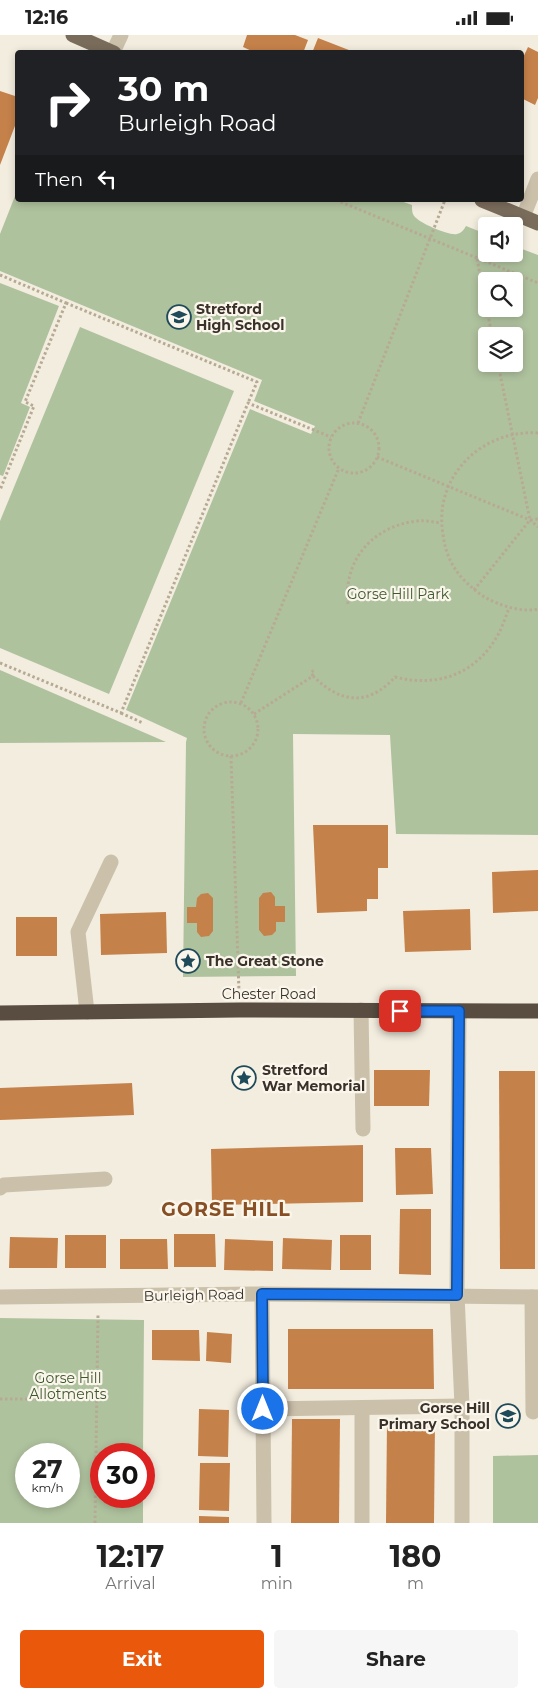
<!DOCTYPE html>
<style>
body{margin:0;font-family:Montserrat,sans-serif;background:#f6f6f6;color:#222;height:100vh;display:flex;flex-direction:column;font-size:19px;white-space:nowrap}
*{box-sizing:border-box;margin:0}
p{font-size:16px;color:#767676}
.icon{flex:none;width:28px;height:28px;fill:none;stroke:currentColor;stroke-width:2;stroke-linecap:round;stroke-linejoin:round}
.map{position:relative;height:1488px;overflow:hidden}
.side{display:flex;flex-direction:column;background:#fff;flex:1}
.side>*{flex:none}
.top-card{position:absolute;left:15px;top:15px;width:509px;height:152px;border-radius:5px;box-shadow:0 2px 8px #0003;background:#202124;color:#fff;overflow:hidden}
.controls{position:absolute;left:478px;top:182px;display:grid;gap:10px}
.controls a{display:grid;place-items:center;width:45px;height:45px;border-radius:5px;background:#fff;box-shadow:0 2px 8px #0003;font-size:25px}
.speed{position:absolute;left:15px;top:1408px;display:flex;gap:10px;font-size:25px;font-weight:700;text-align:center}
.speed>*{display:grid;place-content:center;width:65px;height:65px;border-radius:50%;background:#fff;box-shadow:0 2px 8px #0003;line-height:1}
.speed small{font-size:12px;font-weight:400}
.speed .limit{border:8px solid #d22;background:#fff;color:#111}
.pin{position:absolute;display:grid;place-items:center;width:42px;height:42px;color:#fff;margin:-21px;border-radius:10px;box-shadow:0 2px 8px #0006}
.me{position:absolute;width:55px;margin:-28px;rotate:0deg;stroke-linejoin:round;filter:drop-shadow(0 0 4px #0008)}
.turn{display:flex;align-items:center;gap:18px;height:105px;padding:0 20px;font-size:22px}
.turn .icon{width:65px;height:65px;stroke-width:2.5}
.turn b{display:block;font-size:35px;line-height:42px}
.then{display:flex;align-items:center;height:48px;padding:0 20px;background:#0003;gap:10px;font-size:19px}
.eta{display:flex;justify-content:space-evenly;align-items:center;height:85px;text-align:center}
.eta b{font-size:30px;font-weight:700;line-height:35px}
.primary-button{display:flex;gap:10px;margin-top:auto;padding:10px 20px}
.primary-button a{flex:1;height:58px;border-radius:5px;background:#ea580c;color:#fff;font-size:20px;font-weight:700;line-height:58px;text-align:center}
.primary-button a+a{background:#f6f6f6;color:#222}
.status{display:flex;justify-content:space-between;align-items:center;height:35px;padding:0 25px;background:#fff;direction:ltr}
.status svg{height:14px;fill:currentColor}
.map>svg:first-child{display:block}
</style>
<div class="status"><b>12:16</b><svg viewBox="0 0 49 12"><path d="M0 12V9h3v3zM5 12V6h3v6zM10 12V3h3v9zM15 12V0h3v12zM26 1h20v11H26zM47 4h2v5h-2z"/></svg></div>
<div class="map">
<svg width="538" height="1488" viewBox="0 0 538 1488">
<rect width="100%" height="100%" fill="#f3eddf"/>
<g fill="#afc29e" fill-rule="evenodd">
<path d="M17 156 18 165H398L412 170C412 175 412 179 415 182 420 188 449 201 457 199 461 198 464 195 466 191L486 199V219H514V211L538 220V800L396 799 390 700 293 699 296 941 183 942 186 707 187 703 126 675 250 374 311 399 315 391 254 366 262 345 0 236V199ZM486 246H514V274H486ZM486 301H514V329H486Z"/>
<polygon points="0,248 59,271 21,368 30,372 3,441 0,440"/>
<polygon points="80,292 234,356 109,659 0,613 0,486"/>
<polygon points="0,635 166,707 0,708"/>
<path d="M0 1283 144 1285 143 1419H101V1461H143V1488H0ZM26 1419H69V1461H26Z"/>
<polygon points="538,1420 538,1488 493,1488 493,1421"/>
</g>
<g fill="#c5814a">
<polygon points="247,0 295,0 308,5 303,18 256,18 243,12"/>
<polygon points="318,3 354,17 354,18 312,18"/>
<polygon points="528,12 538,17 538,63 535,70 521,63 521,27"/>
<polygon points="0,56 18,62 18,83 0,130"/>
<polygon points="313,790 388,790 388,833 378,833 378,864 367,864 367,876 317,878"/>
<polygon points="538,835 538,876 493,878 492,837"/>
<polygon points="271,857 275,862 275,871 285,871 285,887 276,887 276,896 272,900 264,901 259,895 259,863 263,858"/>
<polygon points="208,858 213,863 213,896 209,901 201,902 197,897 197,888 187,888 187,872 196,872 197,863 201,859"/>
<polygon points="470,874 471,915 405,917 403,876"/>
<polygon points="166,877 167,918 101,920 100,879"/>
<rect x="16" y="882" width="41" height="39"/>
<polygon points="374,1035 430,1035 429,1071 374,1071"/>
<polygon points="499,1036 535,1036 535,1234 500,1234"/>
<polygon points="132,1048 134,1080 0,1085 0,1053"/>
<polygon points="363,1110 363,1167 212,1170 211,1114"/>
<polygon points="395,1113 431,1113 433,1159 396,1160"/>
<polygon points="400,1174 431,1174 431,1240 399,1239"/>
<polygon points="174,1199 215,1199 216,1232 174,1232"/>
<rect x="65" y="1200" width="41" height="33"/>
<rect x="340" y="1200" width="31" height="35"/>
<polygon points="10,1202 58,1203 57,1233 9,1233"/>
<polygon points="283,1203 332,1205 331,1235 282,1234"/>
<polygon points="120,1204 167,1204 168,1234 120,1234"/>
<polygon points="225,1204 273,1206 273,1236 224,1235"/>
<polygon points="288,1294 433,1294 434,1354 288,1354"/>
<polygon points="152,1295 199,1295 200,1326 152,1325"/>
<polygon points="207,1297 232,1299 231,1328 206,1326"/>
<polygon points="199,1374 229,1375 228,1422 198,1421"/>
<polygon points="292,1384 340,1384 339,1488 291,1488"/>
<polygon points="387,1387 435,1387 434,1488 386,1488"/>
<polygon points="200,1428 230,1428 229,1476 199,1475"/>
<polygon points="199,1481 229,1482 229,1488 199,1488"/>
</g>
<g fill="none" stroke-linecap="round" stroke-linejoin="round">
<g stroke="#b7aa94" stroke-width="3" stroke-dasharray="2.5 2.5" stroke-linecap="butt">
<polyline points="336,165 538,248"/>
<polyline points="477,224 486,270"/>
<polyline points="0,240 66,268 25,367 34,371 0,455"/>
<polyline points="66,268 257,347 248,368"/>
<polyline points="487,274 492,301"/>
<polyline points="498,329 530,485"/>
<polyline points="358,388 445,165"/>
<circle cx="354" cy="413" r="25"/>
<path d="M538 398C482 394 433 442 443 499 445 516 451 531 463 544 473 554 483 563 497 568 509 573 525 577 538 574"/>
<polyline points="377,422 530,485 538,492"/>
<polyline points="474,555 530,485 538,484"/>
<path d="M348 569C343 525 373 491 417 486 425 485 433 487 441 488"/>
<polyline points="0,628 121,678 248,368 331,402"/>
<polyline points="313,641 311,637 315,635"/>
<circle cx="231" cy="694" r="27"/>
<polyline points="241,668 339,433"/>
<polyline points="121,678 143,688"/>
<path d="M254 679 313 641C340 668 368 672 395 642 438 653 477 639 499 598 503 590 506 581 509 573"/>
<polyline points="231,721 239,957"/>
<polyline points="0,1364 97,1364"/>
<polyline points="95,1488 98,1279"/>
</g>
<g stroke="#cbc0aa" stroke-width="15">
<polyline points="113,17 121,0"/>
<polyline points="523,182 538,144"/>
<polyline points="361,975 363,1094"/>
<polyline points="459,976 457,1260 462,1371 462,1488"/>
<polyline points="87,977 78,897 111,827"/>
<polyline points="0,1153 4,1150 105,1144"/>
<polyline points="262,1259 264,1488"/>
<polyline points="0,1262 262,1259 538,1262"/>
<polyline points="532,1262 533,1377"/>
<polyline points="362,1373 362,1488"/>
<polyline points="263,1374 462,1371"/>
</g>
<g stroke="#7a6c5b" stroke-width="15">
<polyline points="73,0 114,18"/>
<polyline points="482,165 538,188"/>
</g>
<polyline stroke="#594d41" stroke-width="15" points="0,978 239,975 538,976"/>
</g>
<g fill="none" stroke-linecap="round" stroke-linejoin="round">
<g stroke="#114b97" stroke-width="12">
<polyline id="route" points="263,1374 262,1259 457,1260 459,976 400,976"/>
</g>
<use href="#route" stroke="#1a73e8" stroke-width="9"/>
</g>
<defs>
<g id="school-ring" transform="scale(1.25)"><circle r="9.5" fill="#faf6eb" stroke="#1f4a5a" stroke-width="1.5"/><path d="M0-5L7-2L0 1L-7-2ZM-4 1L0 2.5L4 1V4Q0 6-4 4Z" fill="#1f4a5a"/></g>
<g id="sight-ring" transform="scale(1.25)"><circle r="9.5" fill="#faf6eb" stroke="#1f4a5a" stroke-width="1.5"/><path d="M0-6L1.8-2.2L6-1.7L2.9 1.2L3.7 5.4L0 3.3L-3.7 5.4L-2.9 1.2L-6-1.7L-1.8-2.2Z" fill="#1f4a5a"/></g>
</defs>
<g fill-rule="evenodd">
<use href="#school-ring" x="179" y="282"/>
<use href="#sight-ring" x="188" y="926"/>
<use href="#sight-ring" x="244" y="1043"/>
<use href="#school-ring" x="508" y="1381"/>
</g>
<g text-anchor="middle" stroke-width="4.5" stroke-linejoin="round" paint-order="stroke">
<g font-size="14" font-weight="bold" fill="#39312a" stroke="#faf6eb" text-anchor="start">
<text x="196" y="279">Stretford<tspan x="196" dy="16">High School</tspan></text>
<text x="206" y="931">The Great Stone</text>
<text x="262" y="1040">Stretford<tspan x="262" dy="16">War Memorial</tspan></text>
<text x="490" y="1378" text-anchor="end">Gorse Hill<tspan x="490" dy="16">Primary School</tspan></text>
</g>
<g font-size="14" fill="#3f572d" stroke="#faf6eb">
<text x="398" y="564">Gorse Hill Park</text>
<text x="68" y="1348">Gorse Hill<tspan x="68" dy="16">Allotments</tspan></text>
</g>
<g font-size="14" fill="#39312a" stroke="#faf6eb">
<text x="269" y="964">Chester Road</text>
<text transform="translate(194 1260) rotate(-1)" y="5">Burleigh Road</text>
</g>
<g font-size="19" font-weight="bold" letter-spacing="1" fill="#874f23" stroke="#faf6eb">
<text x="226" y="1181">GORSE HILL</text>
</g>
</g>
</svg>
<div class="controls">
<a><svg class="icon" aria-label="sound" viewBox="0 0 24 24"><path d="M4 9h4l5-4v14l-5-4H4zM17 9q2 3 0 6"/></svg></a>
<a><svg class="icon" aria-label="search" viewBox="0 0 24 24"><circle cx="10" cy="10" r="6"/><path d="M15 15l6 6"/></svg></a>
<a><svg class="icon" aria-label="layers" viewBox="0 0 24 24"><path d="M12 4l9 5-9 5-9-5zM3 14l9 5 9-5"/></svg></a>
</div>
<div class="speed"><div>27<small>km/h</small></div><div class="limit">30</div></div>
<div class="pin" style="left:400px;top:976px;background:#d93025"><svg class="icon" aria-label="arrive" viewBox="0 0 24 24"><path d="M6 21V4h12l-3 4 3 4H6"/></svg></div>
<svg class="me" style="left:263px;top:1374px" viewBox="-20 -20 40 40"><circle r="17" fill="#1a73e8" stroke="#fff" stroke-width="3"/><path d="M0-11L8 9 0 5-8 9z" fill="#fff"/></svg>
<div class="top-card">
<div class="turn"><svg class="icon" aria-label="right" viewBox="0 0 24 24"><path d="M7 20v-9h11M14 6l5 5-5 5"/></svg><div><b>30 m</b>Burleigh Road</div></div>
<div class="then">Then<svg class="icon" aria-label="left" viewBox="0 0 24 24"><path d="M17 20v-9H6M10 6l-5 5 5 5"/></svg></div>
</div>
</div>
<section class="side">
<div class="eta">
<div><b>12:17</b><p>Arrival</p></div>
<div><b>1</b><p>min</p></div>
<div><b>180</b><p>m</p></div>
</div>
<div class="primary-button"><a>Exit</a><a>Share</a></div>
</section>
